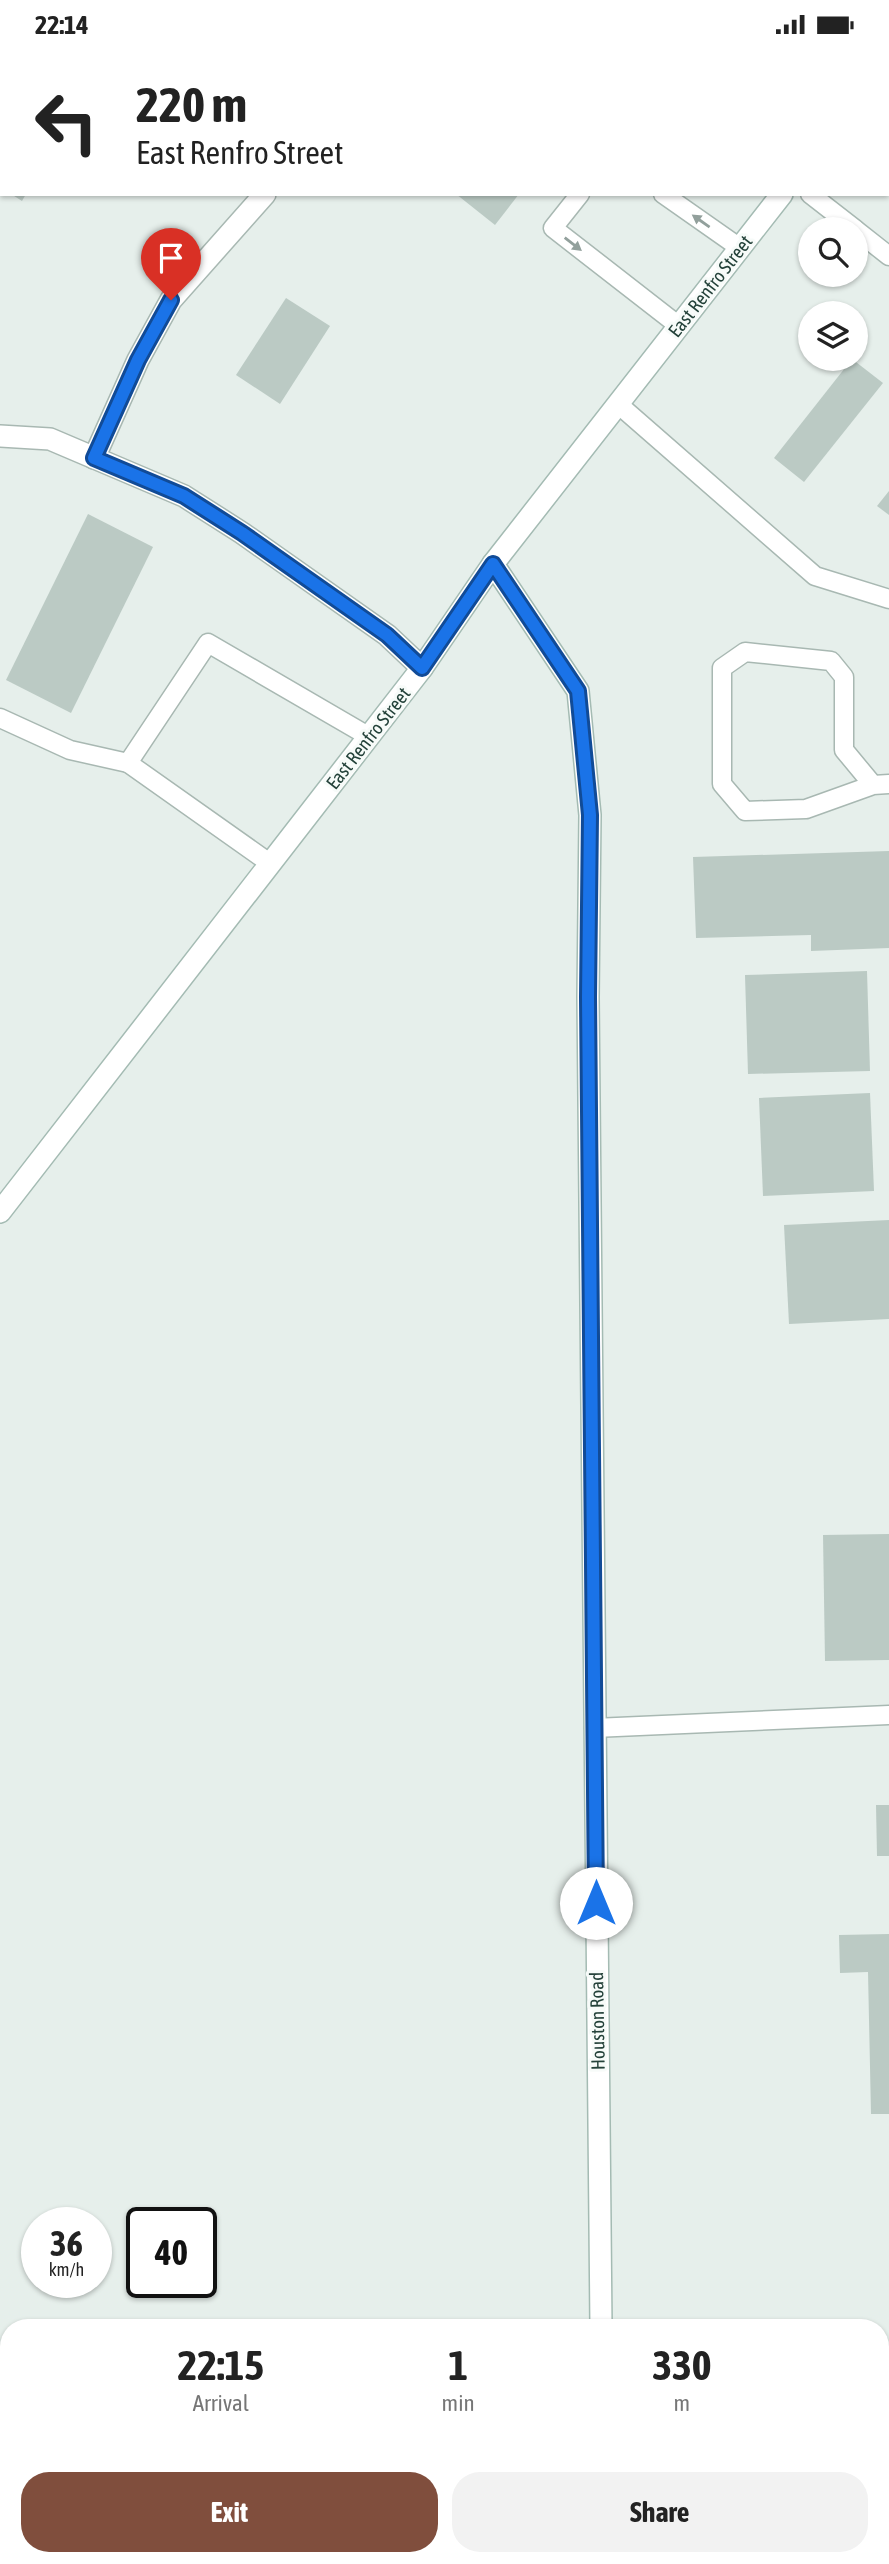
<!DOCTYPE html>
<style>
body{margin:0;font-family:"Asap Condensed",sans-serif;background:#f2f2f2;color:#222;height:100vh;display:flex;flex-direction:column;font-size:26px;white-space:nowrap}
*{box-sizing:border-box;margin:0}
p{font-size:23px;color:#767676}
.icon{flex:none;width:38px;height:38px;fill:none;stroke:currentColor;stroke-width:2;stroke-linecap:round;stroke-linejoin:round}
.map{position:relative;flex:1;overflow:hidden}
.sheet{position:absolute;left:0px;top:2270px;width:889px;height:247px;display:flex;flex-direction:column;background:#fff;border-radius:28px 28px 0 0;box-shadow:0 2px 5px #0004}
.sheet>*{flex:none}
.guide{position:absolute;left:0px;top:0px;width:889px;height:147px;box-shadow:0 2px 5px #0004;background:#fff;color:#222;overflow:hidden}
.fabs{position:absolute;left:798px;top:168px;display:grid;gap:14px}
.fabs a{display:grid;place-items:center;width:70px;height:70px;border-radius:50%;background:#fff;box-shadow:0 2px 5px #0004;font-size:35px}
.speed{position:absolute;left:21px;top:2158px;display:flex;gap:14px;font-size:35px;font-weight:700;text-align:center}
.speed>*{display:grid;place-content:center;width:91px;height:91px;border-radius:50%;background:#fff;box-shadow:0 2px 5px #0004;line-height:1}
.speed small{font-size:18px;font-weight:400}
.speed .limit{border:4px solid #111;border-radius:10px;background:#fff;color:#111}
.pin{position:absolute;display:grid;place-items:center;width:60px;height:60px;color:#fff;margin:-72px -30px;border-radius:50% 50% 50% 0;rotate:-45deg;box-shadow:0 0 7px #0007}
.pin .icon{rotate:45deg}
.me{position:absolute;width:77px;margin:-38px;rotate:0deg;stroke-linejoin:round;filter:drop-shadow(0 0 5px #0008)}
.turn{display:flex;align-items:center;gap:24px;height:147px;padding:0 21px;font-size:32px}
.turn .icon{width:91px;height:91px;stroke-width:2.5}
.turn b{display:block;font-size:49px;line-height:60px}
.eta{display:flex;justify-content:space-evenly;align-items:center;height:119px;text-align:center}
.eta b{font-size:42px;font-weight:700;line-height:49px}
.button{display:flex;gap:14px;margin-top:auto;padding:14px 21px}
.button a{flex:1;height:80px;border-radius:28px;background:#804e3d;color:#fff;font-size:28px;font-weight:700;line-height:80px;text-align:center}
.button a+a{background:#f2f2f2;color:#222}
.status{display:flex;justify-content:space-between;align-items:center;height:49px;padding:0 35px;background:#fff;direction:ltr}
.status svg{height:19px;fill:currentColor}
.map>svg:first-child{display:block}
</style>
<div class="status"><b>22:14</b><svg viewBox="0 0 49 12"><path d="M0 12V9h3v3zM5 12V6h3v6zM10 12V3h3v9zM15 12V0h3v12zM26 1h20v11H26zM47 4h2v5h-2z"/></svg></div>
<div class="map">
<svg width="889" height="2515" viewBox="0 0 889 2515">
<rect width="100%" height="100%" fill="#e6efeb"/>
<g fill="#bbcac4">
<polygon points="11,145 26,145 22,152"/>
<polygon points="456,145 519,145 495,176"/>
<polygon points="286,249 330,277 280,355 236,326"/>
<polygon points="852,310 883,334 804,433 774,409"/>
<polygon points="889,442 889,466 877,457"/>
<polygon points="88,465 153,498 71,664 6,631"/>
<polygon points="889,802 889,899 811,902 811,886 696,889 693,808"/>
<polygon points="867,922 870,1022 748,1025 745,926"/>
<polygon points="870,1044 874,1142 763,1147 759,1049"/>
<polygon points="889,1171 889,1270 789,1275 784,1176"/>
<polygon points="889,1485 889,1611 825,1612 823,1486"/>
<polygon points="876,1756 889,1756 889,1807 877,1807"/>
<polygon points="889,1885 889,2065 871,2065 868,1923 840,1924 839,1886"/>
</g>
<g fill="none" stroke-linecap="round" stroke-linejoin="round">
<g stroke="#a8b8b2" stroke-width="21">
<g id="lane">
<polyline points="850,0 852,2"/>
<polyline points="693,2 694,0"/>
<polyline points="580,145 553,179 679,277"/>
<polyline points="663,145 740,199"/>
<polyline points="810,145 855,180"/>
<polyline points="856,181 889,207"/>
<polyline points="618,355 815,527 889,550"/>
<polyline points="0,669 70,701 128,714"/>
<polyline points="873,736 844,701 844,628 831,612 745,603 722,619 722,735 745,762 806,760 873,736 889,735"/>
<polyline points="271,815 128,714 208,594 368,687"/>
<polyline points="594,1679 889,1666"/>
</g>
</g>
<g stroke="#a8b8b2" stroke-width="24">
<g id="street">
<polyline points="370,2 371,0"/>
<polyline points="0,387 50,390 184,447 242,484 387,586 422,619"/>
<polyline points="94,409 138,311 171,251 265,145"/>
</g>
</g>
<g stroke="#a4bbb3" stroke-width="24">
<g id="secondary">
<polyline points="887,10 889,7"/>
<polyline points="493,515 578,642 590,766 588,948 601,2278"/>
<polyline points="0,1163 422,619 493,515 782,145"/>
<polyline points="605,2508 605,2515"/>
</g>
</g>
<use href="#lane" stroke="#fff" stroke-width="18"/>
<use href="#street" stroke="#fff" stroke-width="21"/>
<use href="#secondary" stroke="#fff" stroke-width="21"/>
</g>
<defs><path id="oneway-solid" d="M-6-.8H1V-3.2L6.5 0L1 3.2V.8H-6Z" transform="scale(1.75)"/></defs>
<g fill="#92a09c">
<use href="#oneway-solid" transform="translate(701 172) rotate(-145)"/>
<use href="#oneway-solid" transform="translate(573 195) rotate(38)"/>
</g>
<g fill="none" stroke-linecap="round" stroke-linejoin="round">
<g stroke="#114b97" stroke-width="18">
<polyline id="route" points="171,251 138,311 94,409 184,447 242,484 387,586 422,619 493,515 578,642 590,766 588,948 596,1854"/>
</g>
<use href="#route" stroke="#1a73e8" stroke-width="12"/>
</g>
<g text-anchor="middle" stroke-width="6" stroke-linejoin="round" paint-order="stroke">
<g font-size="19" fill="#24423a" stroke="#f7fbf9">
<text transform="translate(710 237) rotate(-52)" y="7">East Renfro Street</text>
<text transform="translate(368 689) rotate(-52)" y="7">East Renfro Street</text>
<text transform="translate(597 1972) rotate(-91)" y="7">Houston Road</text>
</g>
</g>
</svg>
<div class="fabs">
<a><svg class="icon" aria-label="search" viewBox="0 0 24 24"><circle cx="10" cy="10" r="6"/><path d="M15 15l6 6"/></svg></a>
<a><svg class="icon" aria-label="layers" viewBox="0 0 24 24"><path d="M12 4l9 5-9 5-9-5zM3 14l9 5 9-5"/></svg></a>
</div>
<div class="speed"><div>36<small>km/h</small></div><div class="limit">40</div></div>
<div class="pin" style="left:171px;top:251px;background:#d93025"><svg class="icon" aria-label="arrive" viewBox="0 0 24 24"><path d="M6 21V4h12l-3 4 3 4H6"/></svg></div>
<svg class="me" style="left:596px;top:1854px" viewBox="-20 -20 40 40"><circle r="19" fill="#fff"/><path d="M0-13L10 11 0 6-10 11z" fill="#1a73e8"/></svg>
<div class="guide">
<div class="turn"><svg class="icon" aria-label="left" viewBox="0 0 24 24"><path d="M17 20v-9H6M10 6l-5 5 5 5"/></svg><div><b>220 m</b>East Renfro Street</div></div>
</div>
<section class="sheet">
<div class="eta">
<div><b>22:15</b><p>Arrival</p></div>
<div><b>1</b><p>min</p></div>
<div><b>330</b><p>m</p></div>
</div>
<div class="button"><a>Exit</a><a>Share</a></div>
</section>
</div>
